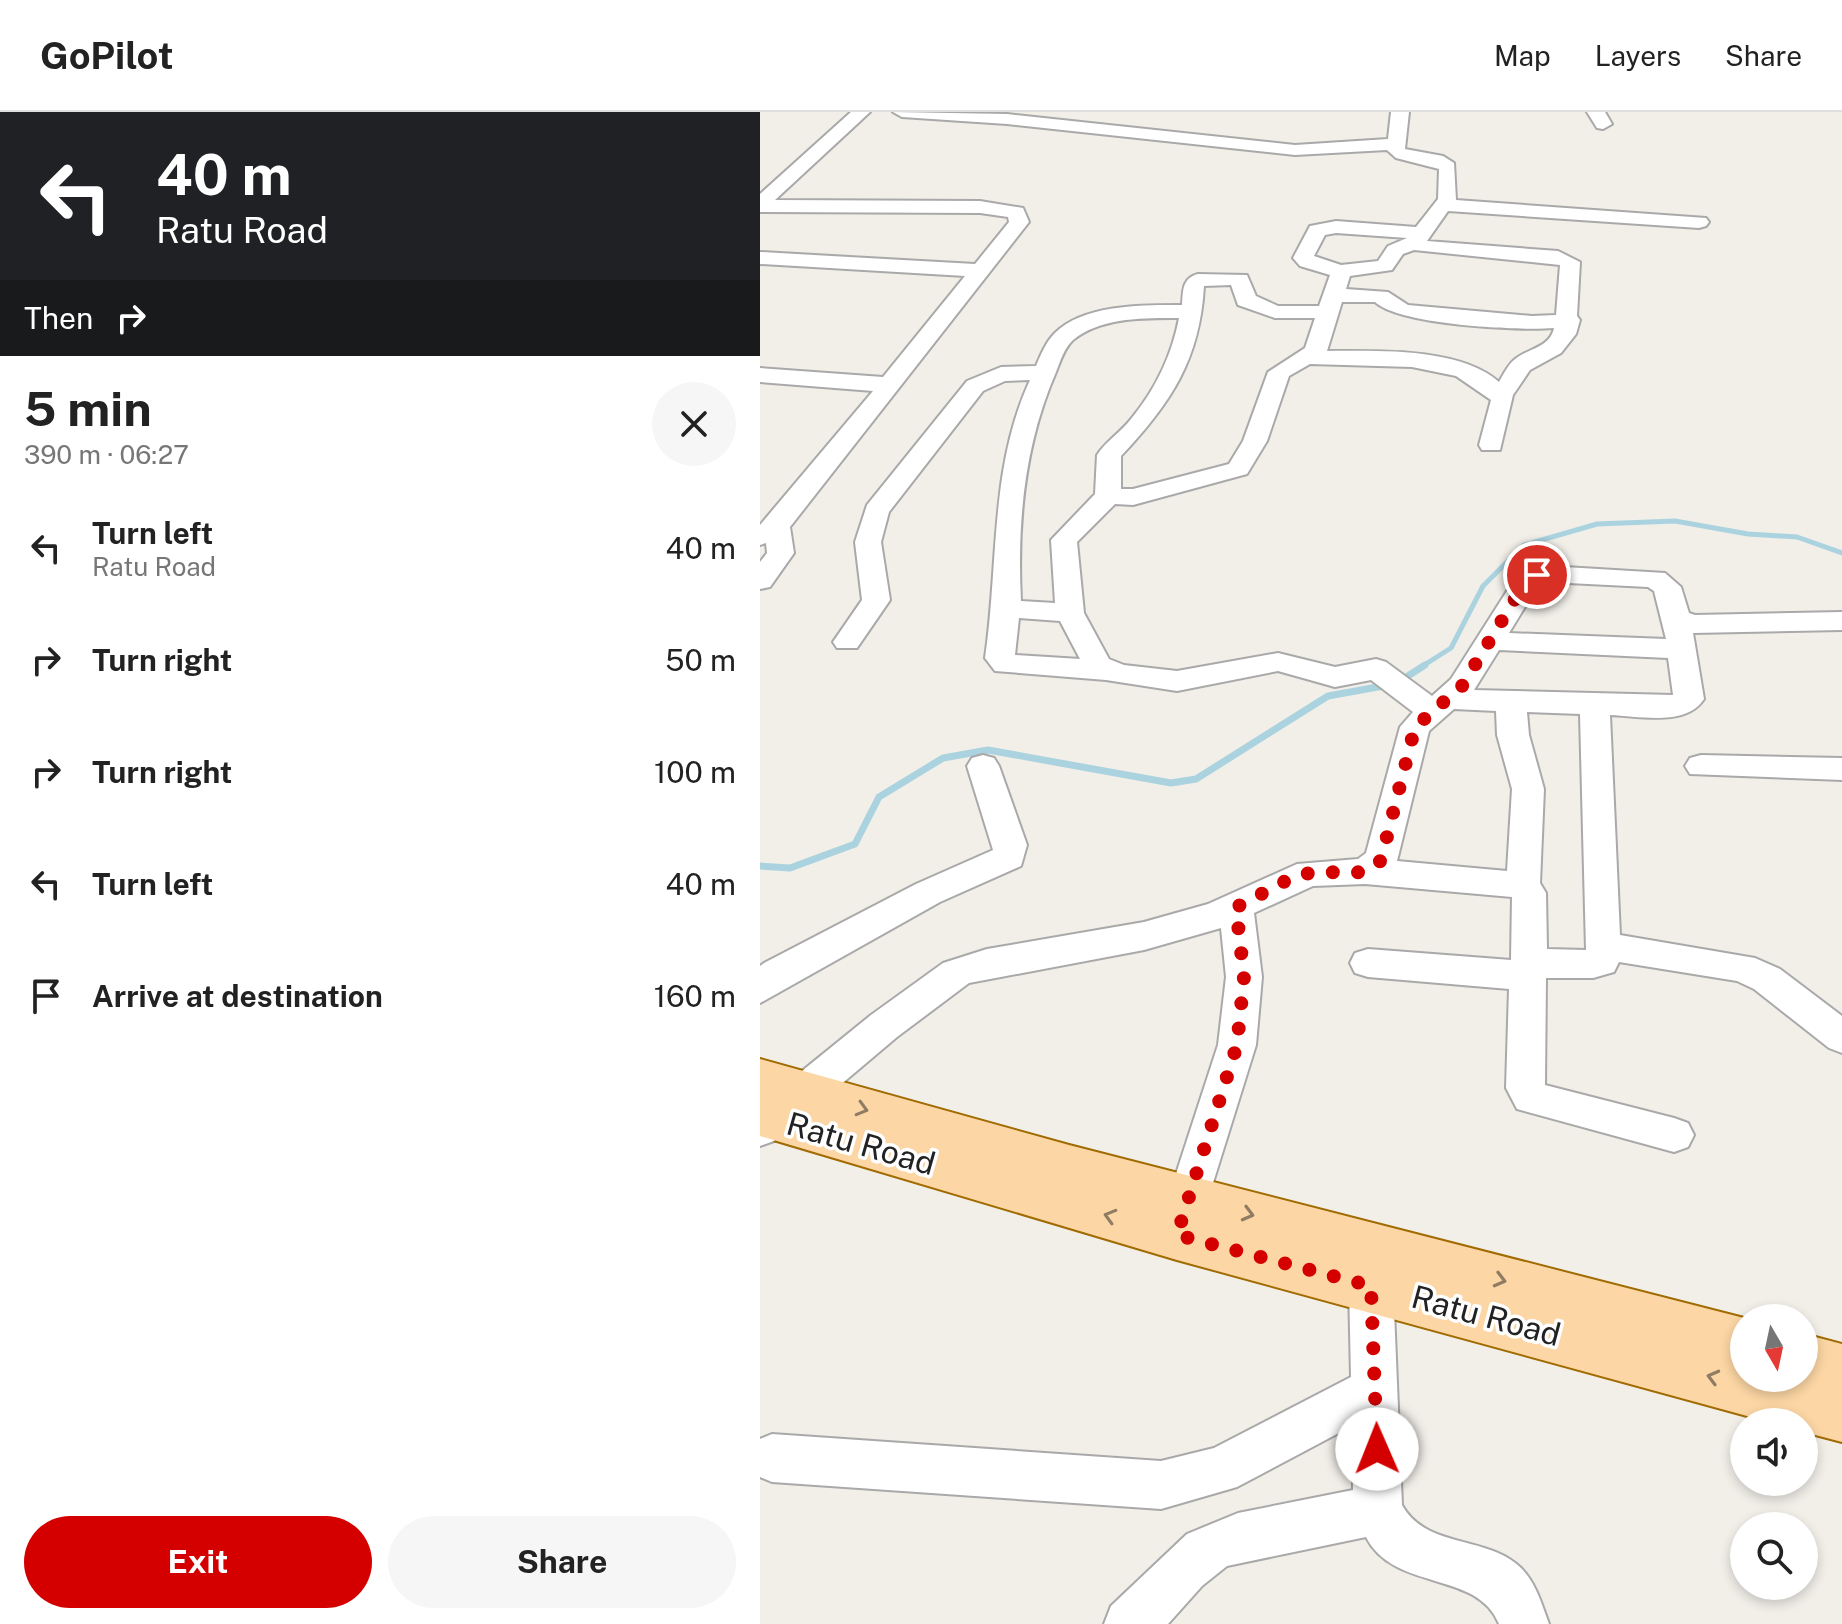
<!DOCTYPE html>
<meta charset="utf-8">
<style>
body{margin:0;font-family:"Public Sans",sans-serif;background:#f6f6f6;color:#222;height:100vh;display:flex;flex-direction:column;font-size:30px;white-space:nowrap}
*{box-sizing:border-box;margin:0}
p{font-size:26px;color:#767676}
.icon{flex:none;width:44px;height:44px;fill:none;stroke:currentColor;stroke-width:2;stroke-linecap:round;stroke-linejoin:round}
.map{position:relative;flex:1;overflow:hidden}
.panel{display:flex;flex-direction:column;background:#fff;width:760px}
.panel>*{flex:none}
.banner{background:#202124;color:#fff;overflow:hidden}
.needle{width:52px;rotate:171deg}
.buttons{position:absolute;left:970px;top:1192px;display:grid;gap:16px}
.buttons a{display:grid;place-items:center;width:88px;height:88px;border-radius:50%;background:#fff;box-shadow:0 4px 12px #0003;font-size:40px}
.pin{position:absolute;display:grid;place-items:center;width:68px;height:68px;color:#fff;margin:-34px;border:4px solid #fff;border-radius:50%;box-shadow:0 2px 8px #0007}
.me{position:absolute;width:88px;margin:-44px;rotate:359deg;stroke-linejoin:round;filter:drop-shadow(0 0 6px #0008)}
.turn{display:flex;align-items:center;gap:28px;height:168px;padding:0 24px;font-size:36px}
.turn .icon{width:104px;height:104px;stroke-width:2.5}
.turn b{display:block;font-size:56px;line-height:68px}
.then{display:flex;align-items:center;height:76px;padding:0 24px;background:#0003;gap:16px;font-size:30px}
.round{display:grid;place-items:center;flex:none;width:84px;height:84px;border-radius:42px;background:#f6f6f6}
.overview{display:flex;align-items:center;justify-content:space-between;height:136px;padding:0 24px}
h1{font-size:48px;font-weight:700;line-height:60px}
.action{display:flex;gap:16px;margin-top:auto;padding:16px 24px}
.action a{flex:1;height:92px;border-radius:48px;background:#d40000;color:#fff;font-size:32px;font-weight:700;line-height:92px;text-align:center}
.action a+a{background:#f6f6f6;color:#222}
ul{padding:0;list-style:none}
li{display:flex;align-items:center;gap:24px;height:112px;padding:0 24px}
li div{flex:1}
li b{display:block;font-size:30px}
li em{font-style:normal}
header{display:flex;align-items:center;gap:48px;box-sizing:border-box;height:112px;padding:0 40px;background:#fff;border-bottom:2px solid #e0e0e0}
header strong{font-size:38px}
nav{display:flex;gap:44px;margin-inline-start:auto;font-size:28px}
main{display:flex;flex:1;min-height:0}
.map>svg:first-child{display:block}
</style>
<header>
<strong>GoPilot</strong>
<nav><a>Map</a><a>Layers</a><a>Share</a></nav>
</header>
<main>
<section class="panel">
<div class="banner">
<div class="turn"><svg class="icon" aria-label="left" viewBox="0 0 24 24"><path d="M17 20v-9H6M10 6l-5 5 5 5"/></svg><div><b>40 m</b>Ratu Road</div></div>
<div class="then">Then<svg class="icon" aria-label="right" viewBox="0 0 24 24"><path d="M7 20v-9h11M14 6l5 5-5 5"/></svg></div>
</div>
<div class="overview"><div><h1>5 min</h1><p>390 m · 06:27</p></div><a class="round"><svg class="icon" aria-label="close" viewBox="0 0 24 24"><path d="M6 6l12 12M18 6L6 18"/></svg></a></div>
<ul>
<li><svg class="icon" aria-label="left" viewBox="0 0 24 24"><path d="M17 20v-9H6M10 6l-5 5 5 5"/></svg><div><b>Turn left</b><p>Ratu Road</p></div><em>40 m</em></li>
<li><svg class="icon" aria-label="right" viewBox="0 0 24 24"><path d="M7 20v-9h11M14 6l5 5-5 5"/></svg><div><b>Turn right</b></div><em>50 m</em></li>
<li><svg class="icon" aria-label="right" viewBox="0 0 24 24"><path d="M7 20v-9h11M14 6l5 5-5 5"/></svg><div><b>Turn right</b></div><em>100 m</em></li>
<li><svg class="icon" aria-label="left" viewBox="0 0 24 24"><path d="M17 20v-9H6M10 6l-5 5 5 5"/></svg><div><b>Turn left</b></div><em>40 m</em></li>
<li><svg class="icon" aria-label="arrive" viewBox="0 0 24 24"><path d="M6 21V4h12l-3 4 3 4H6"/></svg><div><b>Arrive at destination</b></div><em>160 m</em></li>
</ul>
<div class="action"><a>Exit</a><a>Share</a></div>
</section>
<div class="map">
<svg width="1082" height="1512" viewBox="0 0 1082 1512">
<rect width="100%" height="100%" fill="#f2efe9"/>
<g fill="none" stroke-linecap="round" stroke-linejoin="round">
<polyline stroke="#aad3df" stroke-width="5" points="661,555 691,536 723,474 764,433 837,412 915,409 988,422 1037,425 1082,441"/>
<g stroke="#aad3df" stroke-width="7">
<polyline points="640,569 665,553"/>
<polyline points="0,754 30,756 95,732 119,685 183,646 228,638 411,671 436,667 568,584 629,573"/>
</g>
<g stroke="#a9a9a9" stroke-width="4">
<g id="minor">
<polygon points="91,0 110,0 15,88 220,89 263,96 269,110 30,415 34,441 10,475 0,477 0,450 7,441 6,431 0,433 0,413 113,279 0,270 0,256 123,265 205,164 0,152 0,140 215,152 249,110 248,105 220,101 0,100 0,82"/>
<path d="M133 0 247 2 535 33 628 27 631 0H649L645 37 683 44 694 51 696 88 946 106 949 110 946 114 939 116 688 99 667 129 798 139 820 150 817 204 820 208 816 222 801 241 770 258 753 283 740 338H722L719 333 731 288 696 264 652 255 550 252 529 264 507 329 487 362 373 393 355 392 317 430 324 501 349 547 364 553 417 559 518 541 575 555 616 547 626 550 672 584 691 567 759 460 788 454 905 461 921 475 929 501 935 503 1082 500V518L933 521 944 587C926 615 879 604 850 603L860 823 995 846 1020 857 1082 904V941L1069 936 994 877 977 869 859 850 854 860 833 866H786L785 973 914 1006 928 1011 934 1023 928 1035 914 1040 757 997 746 976 749 877 608 865 595 861 590 851 595 841 608 837 751 848 752 785 605 772 553 774 494 801 502 865 496 933 437 1122 422 1127 407 1122 401 1108 458 933 466 865 461 816 384 838 209 871 137 925 14 1029 0 1034V993L111 903 183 851 227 837 384 810 448 792 537 752 598 747 606 741 640 615 653 600 611 568 575 575 518 559 417 579 346 568 235 559 225 546C239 452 229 357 270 268L245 269 223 279 129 400 121 430 130 488 97 536H77L73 530 102 488 95 430 107 393 207 269 241 255 276 254C281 242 286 230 295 221 324 192 384 193 422 193 423 179 422 166 438 162L487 163 496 184 518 194H559L570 163 540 154 533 146 550 114 576 109 656 115 678 87 679 57 636 46 627 38 535 43 247 12 142 5ZM576 121 647 126 628 134 618 149 581 153 554 144 565 123ZM654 138 800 153 796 203 772 204 648 193 628 180 586 177 590 164 632 158 643 142ZM471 173 478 193 515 206H555L545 236 508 260 483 329 469 352 373 377H361V344C411 291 440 247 444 174ZM582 190H615C640 213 759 219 794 216 790 236 768 236 754 248 748 253 743 263 739 270 699 235 617 239 567 239ZM419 206C412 243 395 278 371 307 361 320 346 329 337 343L335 382 291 428 295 491 261 489C257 411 264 333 296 260 300 250 304 236 313 228 341 205 385 206 419 206ZM788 470 888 475 894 479 906 527 749 521 779 472ZM259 506 300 509 320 547 255 543ZM739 538 908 546 913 583 714 578ZM694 597 736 599 737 623 752 677 747 759 637 749 669 619ZM767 600 820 602 826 838 787 837 786 781 780 771 784 677 769 623Z"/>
<polygon points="827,0 845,0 852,12 843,17 837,16"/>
<polygon points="223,643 234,646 239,654 267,733 261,754 180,790 0,891 0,854 4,851 156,772 233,738 207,654 212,646"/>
<polygon points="941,643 1082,646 1082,668 930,662 925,654 930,646"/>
<path d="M611 1153 626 1159 633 1174 642 1393C666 1437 728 1423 761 1456 776 1471 782 1493 789 1512H739C718 1458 634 1480 606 1425L467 1454 442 1474 408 1512H344L351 1494 427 1422 478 1401 593 1378 592 1314 477 1375 401 1397 12 1370 0 1365V1327L12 1322 401 1349 454 1336 591 1265 589 1174 596 1159Z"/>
</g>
</g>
<g stroke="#a06b00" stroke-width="4">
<polygon id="major" points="0,947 309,1033 984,1206 984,1266 1044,1266 1044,1222 1082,1232 1082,1330 1044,1320 1044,1310 1009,1310 417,1148 0,1024"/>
</g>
<use href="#minor" fill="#fff" fill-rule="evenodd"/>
<use href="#major" fill="#fcd6a4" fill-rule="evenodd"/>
</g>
<defs><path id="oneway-chevron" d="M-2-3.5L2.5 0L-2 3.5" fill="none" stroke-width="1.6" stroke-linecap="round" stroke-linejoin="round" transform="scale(2)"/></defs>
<g stroke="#8f7c63">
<use href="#oneway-chevron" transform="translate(102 997) rotate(16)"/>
<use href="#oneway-chevron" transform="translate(488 1102) rotate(15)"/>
<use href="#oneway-chevron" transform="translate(350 1104) rotate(-164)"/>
<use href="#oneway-chevron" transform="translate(740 1168) rotate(15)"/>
<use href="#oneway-chevron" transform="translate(953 1265) rotate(-165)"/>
</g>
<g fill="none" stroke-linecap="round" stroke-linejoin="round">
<path stroke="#d40000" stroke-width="14" stroke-dasharray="0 25.2" d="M617 1337 611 1174 417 1123 477 933 484 865 476 795C500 785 523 766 550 761 573 756 604 770 621 748L655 615 702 574 763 474 777 463"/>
</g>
<g text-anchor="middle" stroke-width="7" stroke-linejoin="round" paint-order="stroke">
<g font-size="32" fill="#222" stroke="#fff">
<text transform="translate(101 1032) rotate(16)" y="11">Ratu Road</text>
<text transform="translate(726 1204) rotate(15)" y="11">Ratu Road</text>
</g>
</g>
</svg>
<div class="buttons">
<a><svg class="needle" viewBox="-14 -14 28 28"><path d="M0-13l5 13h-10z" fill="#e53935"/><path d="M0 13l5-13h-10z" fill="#767676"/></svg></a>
<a><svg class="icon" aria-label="sound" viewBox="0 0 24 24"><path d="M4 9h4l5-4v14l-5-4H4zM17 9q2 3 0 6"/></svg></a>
<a><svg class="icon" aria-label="search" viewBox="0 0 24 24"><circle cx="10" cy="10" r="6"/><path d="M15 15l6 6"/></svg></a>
</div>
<div class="pin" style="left:777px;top:463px;background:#d93025"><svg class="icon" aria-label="arrive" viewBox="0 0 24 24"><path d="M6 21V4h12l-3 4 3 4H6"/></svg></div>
<svg class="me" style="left:617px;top:1337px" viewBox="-20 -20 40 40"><circle r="19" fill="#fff"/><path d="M0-13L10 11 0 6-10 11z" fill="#d40000"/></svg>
</div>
</main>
